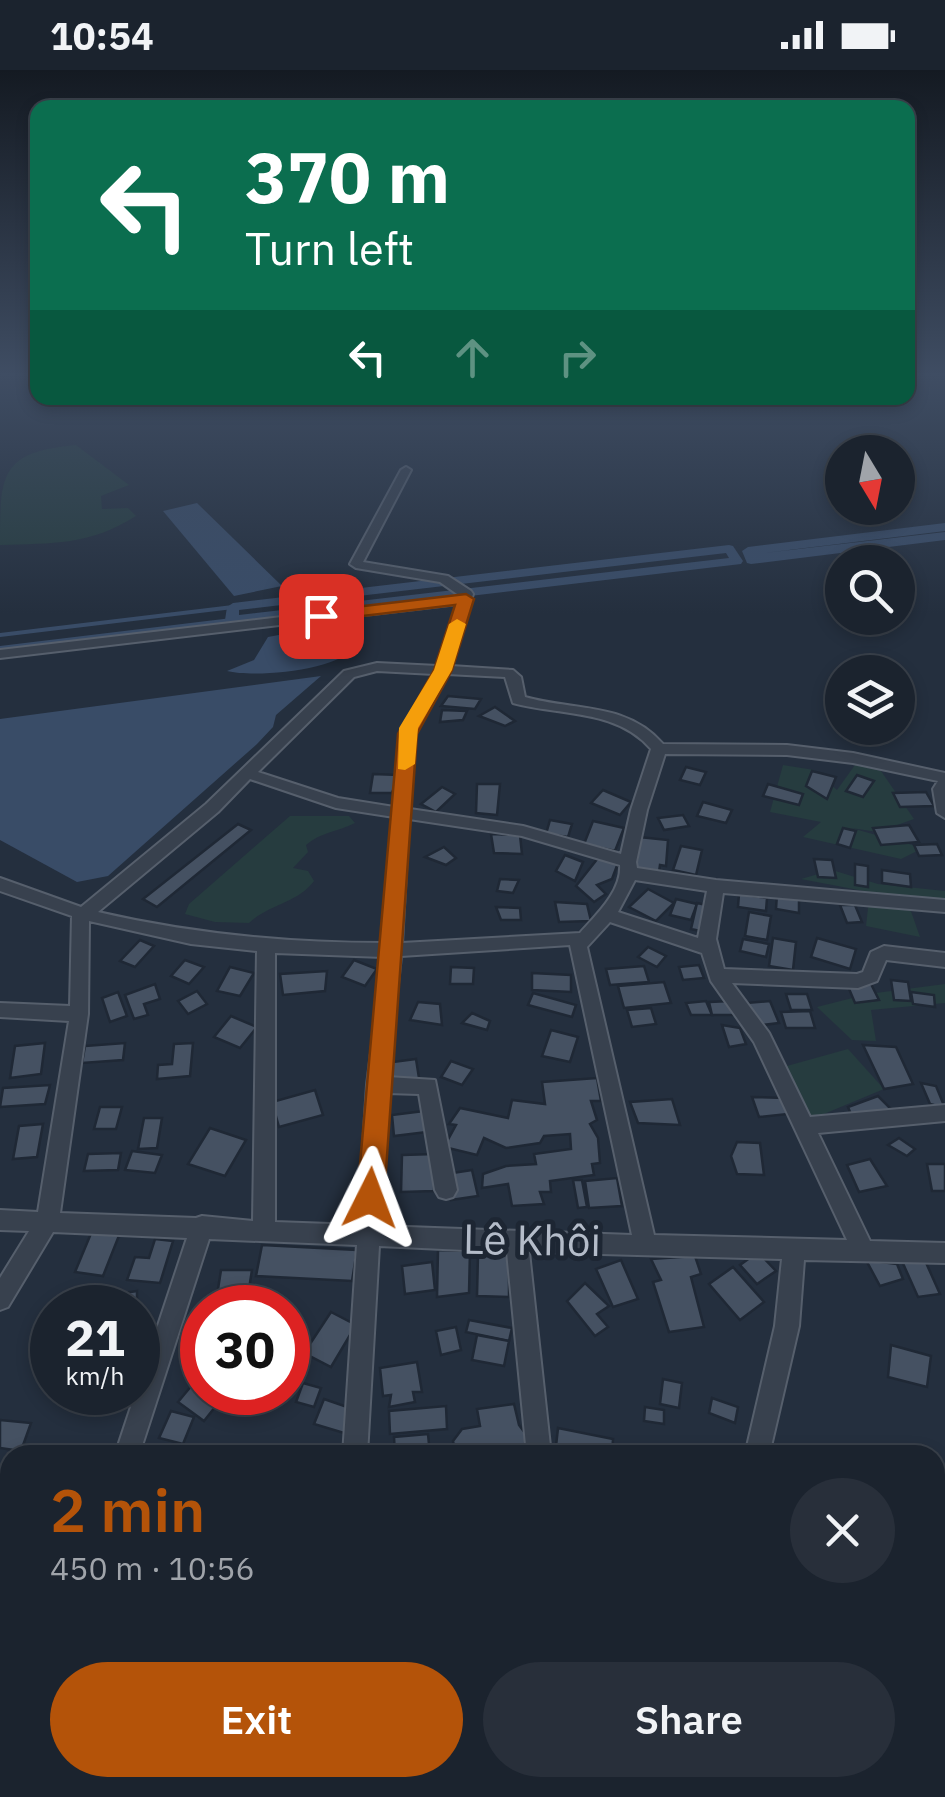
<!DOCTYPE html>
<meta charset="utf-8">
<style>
body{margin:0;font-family:"IBM Plex Sans",sans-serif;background:#282f3a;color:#f1f3f6;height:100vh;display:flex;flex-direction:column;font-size:38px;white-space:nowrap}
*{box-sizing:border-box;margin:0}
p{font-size:32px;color:#a0a4aa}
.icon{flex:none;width:55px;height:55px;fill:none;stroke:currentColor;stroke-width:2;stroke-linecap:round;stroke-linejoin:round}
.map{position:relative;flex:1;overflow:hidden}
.details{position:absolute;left:0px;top:1375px;width:945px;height:352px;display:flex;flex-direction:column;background:#1b232e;border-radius:30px 30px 0 0;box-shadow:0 5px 15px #0003,0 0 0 2px #39404a}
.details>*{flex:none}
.banner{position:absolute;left:30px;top:30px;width:885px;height:305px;border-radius:20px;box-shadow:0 5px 15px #0003,0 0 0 2px #39404a;background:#0b6e4f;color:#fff;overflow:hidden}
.needle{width:65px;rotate:170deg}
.fabs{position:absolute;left:825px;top:365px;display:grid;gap:20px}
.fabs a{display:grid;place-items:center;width:90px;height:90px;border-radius:50%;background:#1b232e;box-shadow:0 5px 15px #0003,0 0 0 2px #39404a;font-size:50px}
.speed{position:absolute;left:30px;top:1215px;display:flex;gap:20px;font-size:50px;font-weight:700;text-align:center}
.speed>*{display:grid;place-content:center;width:130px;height:130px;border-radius:50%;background:#1b232e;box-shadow:0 5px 15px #0003,0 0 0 2px #39404a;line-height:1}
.speed small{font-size:25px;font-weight:400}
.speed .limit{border:15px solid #d22;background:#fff;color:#111}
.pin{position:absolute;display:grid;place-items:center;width:85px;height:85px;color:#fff;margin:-42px;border-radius:20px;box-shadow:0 5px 15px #0006}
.me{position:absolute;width:110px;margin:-55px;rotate:3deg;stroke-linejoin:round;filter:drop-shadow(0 0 8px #0008)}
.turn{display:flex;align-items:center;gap:35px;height:210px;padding:0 50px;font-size:45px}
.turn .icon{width:130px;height:130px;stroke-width:2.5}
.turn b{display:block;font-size:70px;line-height:85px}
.lanes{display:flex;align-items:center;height:95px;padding:0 50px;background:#0003;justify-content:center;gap:50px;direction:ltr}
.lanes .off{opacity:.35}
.round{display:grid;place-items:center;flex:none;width:105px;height:105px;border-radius:52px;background:#282f3a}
.summary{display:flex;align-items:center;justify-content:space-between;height:170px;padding:0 50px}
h1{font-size:60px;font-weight:600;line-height:75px;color:#b45309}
.action{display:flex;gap:20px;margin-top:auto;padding:20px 50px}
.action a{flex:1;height:115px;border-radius:60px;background:#b45309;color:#fff;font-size:40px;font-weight:600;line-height:115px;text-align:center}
.action a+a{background:#282f3a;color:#f1f3f6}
.status{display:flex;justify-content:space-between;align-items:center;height:70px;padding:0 50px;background:#1b232e;direction:ltr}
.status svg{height:28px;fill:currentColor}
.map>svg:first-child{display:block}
</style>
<div class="status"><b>10:54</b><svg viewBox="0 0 49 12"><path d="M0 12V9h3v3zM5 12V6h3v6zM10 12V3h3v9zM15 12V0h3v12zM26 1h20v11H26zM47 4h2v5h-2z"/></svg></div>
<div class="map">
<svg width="945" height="1727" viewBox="0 0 945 1727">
<rect width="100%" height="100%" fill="#242f3e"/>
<g fill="#263c3f">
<path d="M76 375 129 415 101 426 102 439 128 438 136 446C88 476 54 473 0 475 0 404 0 382 76 375Z"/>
<polygon points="783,695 814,700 837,720 855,695 881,701 914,749 878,762 851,758 923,778 901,789 803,767 821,752 770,742"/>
<path d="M290 746H349L355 753C337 762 321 762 306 775L308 782 293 798 308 801 314 811C298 833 269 834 249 853L215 852 185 844 189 834Z"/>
<polygon points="832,800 878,814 945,821 945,836 907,830 920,867 866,856 869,829 900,828 801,809"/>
<polygon points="945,914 945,933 871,940 876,971 852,970 817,937 868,924"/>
<polygon points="848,979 884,1019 807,1051 776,999"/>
</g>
<g fill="#394c67">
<polygon points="197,433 282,516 234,526 163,441"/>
<path d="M316 558 326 563 348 561 358 573C344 601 255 608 227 601L254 590 268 567Z"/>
<polygon points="321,606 276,645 273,657 257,674 108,806 77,812 0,770 0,649"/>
</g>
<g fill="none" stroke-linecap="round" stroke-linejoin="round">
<g stroke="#394c67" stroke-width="4">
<polyline points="0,565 233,537"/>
<polyline points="0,578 232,550"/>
</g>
<g fill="#394c67" fill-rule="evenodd">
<polygon points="945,453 945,461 755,484 945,462 945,470 751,494 747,493 742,481 748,477"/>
<path d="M729 475 733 476 743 491 741 494 232 554 225 550 227 537 233 533ZM726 483 729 488 239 545V540Z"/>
</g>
</g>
<g fill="#455162" stroke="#1f2835" stroke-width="2.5">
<polygon points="448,626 481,629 475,639 441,636"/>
<polygon points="495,637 515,651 505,656 479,646"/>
<polygon points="442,640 467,641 463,650 440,652"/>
<polygon points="686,697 706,702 700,715 680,710"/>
<polygon points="812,701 836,707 827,729 806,716"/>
<polygon points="373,704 399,705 392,723 370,723"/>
<polygon points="857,705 874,711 863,727 846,721"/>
<polygon points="477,714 500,714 497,745 476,743"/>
<polygon points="768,714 803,724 799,735 763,726"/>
<polygon points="442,717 455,724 436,742 421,734"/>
<polygon points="603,720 631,732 620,745 591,733"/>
<polygon points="926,722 934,736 900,737 893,723"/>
<polygon points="703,732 732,740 726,753 697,746"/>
<polygon points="683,745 689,756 664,760 658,748"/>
<polygon points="550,750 572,754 568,767 546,764"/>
<polygon points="593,751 624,758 615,781 584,774"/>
<polygon points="238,754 251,760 157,837 143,829"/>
<polygon points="909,755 919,772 881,775 873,758"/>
<polygon points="843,758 856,761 850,778 837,774"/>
<polygon points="491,764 520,765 522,784 494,783"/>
<polygon points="639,767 668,770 666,796 660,795 659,802 636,799"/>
<polygon points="937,774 942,785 919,786 914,775"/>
<polygon points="681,776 702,780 696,805 673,800"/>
<polygon points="444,777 456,788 446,795 425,787"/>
<polygon points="565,785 583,792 575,811 556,801"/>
<polygon points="598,788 618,793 612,809 597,815 606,824 594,832 576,816"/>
<polygon points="814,789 832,790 836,808 818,807"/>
<polygon points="855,794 868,796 868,817 855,815"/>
<polygon points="882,800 910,804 911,817 882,813"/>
<polygon points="500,809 519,810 513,823 497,821"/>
<polygon points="648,819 674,833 656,851 629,837"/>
<polygon points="739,824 767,828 766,841 738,837"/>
<polygon points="777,824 799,828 799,843 776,839"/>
<polygon points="676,829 697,834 691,850 670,845"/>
<polygon points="555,832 587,834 591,851 559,852"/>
<polygon points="697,833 711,836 705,862 691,859"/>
<polygon points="840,835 855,835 862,852 847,853"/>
<polygon points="496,837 520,838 521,850 501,850"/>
<polygon points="749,842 771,846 767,870 745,866"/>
<polygon points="773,868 796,872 793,900 769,896"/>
<polygon points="817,868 856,879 850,899 811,887"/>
<polygon points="743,869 769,874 766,887 740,881"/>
<polygon points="140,870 154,876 135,897 120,891"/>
<polygon points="648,877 666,886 657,897 638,887"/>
<polygon points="185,890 204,897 189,914 171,906"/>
<polygon points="354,890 377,899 365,916 342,907"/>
<polygon points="699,895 704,908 683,910 679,897"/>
<polygon points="644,896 649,912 610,915 606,899"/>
<polygon points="230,897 254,903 240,926 217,921"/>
<polygon points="451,897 474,898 473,914 450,914"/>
<polygon points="327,901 325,921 283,925 280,904"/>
<polygon points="532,903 571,905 571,922 532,920"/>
<polygon points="891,910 908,912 911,931 894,930"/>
<polygon points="664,912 671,933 624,938 618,916"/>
<polygon points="870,912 879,930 855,933 847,914"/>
<polygon points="155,914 160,929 144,934 148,945 134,949 125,925"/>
<polygon points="197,921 207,934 188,944 178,931"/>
<polygon points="118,922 127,946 110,952 102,928"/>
<polygon points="911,922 934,925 935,937 913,934"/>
<polygon points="533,923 576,935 572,947 528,935"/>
<polygon points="786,924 807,924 812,940 791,940"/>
<polygon points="706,931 712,945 691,945 686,933"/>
<polygon points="731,931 735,945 712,945 709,932"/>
<polygon points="770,931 779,953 755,956 746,933"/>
<polygon points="418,932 440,934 442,955 410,950"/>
<polygon points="651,938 656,954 632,957 627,940"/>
<polygon points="810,941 815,958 786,958 781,942"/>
<polygon points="472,943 490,951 487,960 462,953"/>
<polygon points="231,946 257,957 240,978 214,967"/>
<polygon points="722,955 740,958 746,974 729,977"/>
<polygon points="551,960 578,967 570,992 542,986"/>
<polygon points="45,973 41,1004 10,1008 15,976"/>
<polygon points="125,973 123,990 82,993 85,976"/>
<polygon points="193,973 190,1006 157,1009 158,995 172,994 174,974"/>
<polygon points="863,975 896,977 913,1014 884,1019"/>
<polygon points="416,989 419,1008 387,1012 385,993"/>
<polygon points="451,991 473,999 462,1015 441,1007"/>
<polygon points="597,1008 601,1031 591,1031 597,1050 590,1054 598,1068 600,1093 592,1094 594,1105 550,1111 551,1122 540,1122 544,1134 512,1136 508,1114 482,1118 483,1104 506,1096 536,1094 534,1084 571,1079 570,1064 544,1066 540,1073 506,1078 484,1068 477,1085 444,1077 456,1055 449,1054 460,1038 508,1048 512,1030 545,1034 542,1012"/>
<polygon points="921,1013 936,1016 945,1038 930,1034"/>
<polygon points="50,1015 45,1034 0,1037 3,1018"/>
<polygon points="315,1020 323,1045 279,1057 272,1032"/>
<polygon points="878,1026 894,1042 852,1047 848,1037"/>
<polygon points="752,1027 785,1028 788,1044 759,1047"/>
<polygon points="672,1029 680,1055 638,1053 630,1032"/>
<polygon points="100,1037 122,1037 116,1059 94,1059"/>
<polygon points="424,1041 427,1062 394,1066 392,1045"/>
<polygon points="144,1048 162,1048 157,1078 138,1079"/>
<polygon points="43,1054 37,1087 13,1089 19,1056"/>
<polygon points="210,1058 246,1070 225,1106 188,1094"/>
<polygon points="899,1068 915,1079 907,1086 888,1075"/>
<polygon points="737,1072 760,1073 764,1105 737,1104 731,1086"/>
<polygon points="132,1081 162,1085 155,1103 125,1100"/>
<polygon points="121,1083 118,1100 84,1101 88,1084"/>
<polygon points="435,1084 434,1121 401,1122 402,1085"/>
<polygon points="870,1089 887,1116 859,1122 847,1095"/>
<polygon points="927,1094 945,1094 945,1121 932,1121"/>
<polygon points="472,1100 478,1126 451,1130 446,1104"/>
<polygon points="617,1108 622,1136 589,1138 585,1111"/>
<polygon points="573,1110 582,1110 587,1137 578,1138"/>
<polygon points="97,1149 124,1153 103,1206 75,1202"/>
<polygon points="155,1169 173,1171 160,1213 127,1210 135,1187 149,1188"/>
<polygon points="262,1175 357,1180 352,1211 256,1206"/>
<polygon points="919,1177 940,1224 918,1227 897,1180"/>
<polygon points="438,1180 470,1181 469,1223 437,1227"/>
<polygon points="758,1182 776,1201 757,1214 740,1195"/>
<polygon points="478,1185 509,1186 509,1227 477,1226"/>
<polygon points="695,1186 701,1204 691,1207 704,1257 669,1262 653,1212 661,1210 651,1189"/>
<polygon points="621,1190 638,1229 613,1237 596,1199"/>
<polygon points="866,1190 897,1194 903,1209 880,1216"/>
<polygon points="432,1192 435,1220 405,1224 402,1196"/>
<polygon points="733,1197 764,1232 740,1250 709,1214"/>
<polygon points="221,1200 252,1200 246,1238 215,1238"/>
<polygon points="585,1213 609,1236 597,1244 608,1257 595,1266 567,1231"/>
<polygon points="137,1221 137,1238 103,1238 104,1226"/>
<polygon points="331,1242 356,1255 331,1297 304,1283"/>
<polygon points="469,1250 512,1258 509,1271 466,1262"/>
<polygon points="456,1257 461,1280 441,1285 436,1261"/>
<polygon points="477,1265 509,1271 504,1296 472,1290"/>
<polygon points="891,1275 931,1286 927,1317 888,1307"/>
<polygon points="417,1292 422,1322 413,1322 415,1332 389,1337 391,1325 383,1326 380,1298"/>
<polygon points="202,1303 202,1322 227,1322 204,1351 178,1332"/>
<polygon points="663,1309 682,1313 679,1338 660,1334"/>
<polygon points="303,1313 321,1318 314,1337 296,1332"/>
<polygon points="712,1328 738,1337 735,1353 709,1343"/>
<polygon points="324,1329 353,1339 344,1363 314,1354"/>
<polygon points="514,1334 519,1355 531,1371 500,1385 456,1385 453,1371 462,1359 480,1356 477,1339"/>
<polygon points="446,1336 447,1359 390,1364 389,1341"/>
<polygon points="645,1337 664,1340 664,1354 644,1351"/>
<polygon points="171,1341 194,1347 183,1374 159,1368"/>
<polygon points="0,1350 31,1353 21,1381 0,1378"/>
<polygon points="558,1358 613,1369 612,1385 555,1385"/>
<polygon points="428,1364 430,1385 395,1385 394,1367"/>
<polygon points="546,1718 590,1718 589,1727 546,1727"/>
</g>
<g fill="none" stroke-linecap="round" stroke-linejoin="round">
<g stroke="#565f6c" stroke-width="4">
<g id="minor">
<path d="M406 397 411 400 363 492 448 506 471 521 473 524 451 596 513 600 521 607 525 627C574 641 627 632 663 674L787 675 853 683 945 703V748L937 743 933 719 938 711 853 693 787 685 665 684 647 740 636 792 637 798 716 810 945 830V842L723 823 716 869 724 899 857 904 863 902 871 882 884 876 945 883V897L886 890 877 911 858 918 732 913 769 963 810 1047 945 1035V1051L818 1063 870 1171 945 1173V1193L804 1190 799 1256 769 1385H745L775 1256 782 1189 529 1182 551 1385H527L507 1182 379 1176 367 1385H343L357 1175 209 1169 139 1385H115L187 1168 53 1162 8 1237 0 1240V1208L29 1161 0 1160V1140L38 1142 69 951 0 947V933L70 936 72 846 0 821V808L81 837 206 734 344 601 377 593 438 596 458 534 0 588V580L460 526 440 512 356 498 350 494 401 400ZM377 601 434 604 400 664 394 737 338 728 258 702 354 607ZM447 604 505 607 513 633C561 646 617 639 651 679L631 740 621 784 523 756 410 739 414 664ZM250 709 336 738 394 747 385 873C287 873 193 864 98 842L218 742ZM409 749 522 766 620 795C622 821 596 845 580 863L402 873ZM635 810 707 821 698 868 618 842ZM89 851 191 874 257 881 253 1151 202 1146 196 1148 60 1143 88 944ZM610 852 702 883 711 911 754 972 847 1170 654 1165 587 877ZM570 875 632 1165 380 1156 387 1023 419 1024 435 1120 439 1127 446 1129 453 1127 457 1120 435 1010 388 1007 401 886ZM275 883 383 887 367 1015 358 1155 275 1152Z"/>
<polygon points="0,1471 10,1472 10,1498 0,1497"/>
<polygon points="945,1514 945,1540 935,1541 935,1515"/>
<polygon points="292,1718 322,1718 320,1727 290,1727"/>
<polygon points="512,1718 542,1718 541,1727 511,1727"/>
<rect x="711" y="1718" width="30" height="9"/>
<polygon points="881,1718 911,1718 912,1727 882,1727"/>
</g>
</g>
<use href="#minor" fill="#38414e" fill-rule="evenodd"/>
</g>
<linearGradient id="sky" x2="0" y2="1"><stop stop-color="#141a22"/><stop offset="0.56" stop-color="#3f4d63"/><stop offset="1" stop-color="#3f4d63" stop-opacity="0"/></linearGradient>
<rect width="945" height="544" fill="url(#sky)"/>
<polygon fill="#b45309" stroke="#753606" stroke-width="2.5" points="466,524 474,529 452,600 417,664 384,1128 380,1136 370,1140 361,1136 357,1128 398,664 434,600 455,535 321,551 312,546 321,541"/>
<polygon fill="#f59e0b" points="457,549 466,554 452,600 418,658 415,694 405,700 398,699 399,658 434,600 449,554"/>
<g text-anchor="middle" stroke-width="10" stroke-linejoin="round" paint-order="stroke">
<g font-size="42" fill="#b4bcc9" stroke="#1d2633">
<text transform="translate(532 1170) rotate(1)" y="15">Lê Khôi</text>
</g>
</g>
</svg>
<div class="fabs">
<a><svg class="needle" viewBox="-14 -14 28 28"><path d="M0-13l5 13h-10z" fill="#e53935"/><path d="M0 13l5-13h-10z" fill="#a0a4aa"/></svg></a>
<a><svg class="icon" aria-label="search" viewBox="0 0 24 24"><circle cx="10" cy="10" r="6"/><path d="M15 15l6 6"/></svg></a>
<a><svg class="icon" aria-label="layers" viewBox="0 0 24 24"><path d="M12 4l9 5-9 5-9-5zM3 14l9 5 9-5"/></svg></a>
</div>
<div class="speed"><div>21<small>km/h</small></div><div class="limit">30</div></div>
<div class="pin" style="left:321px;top:546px;background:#d93025"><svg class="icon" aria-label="arrive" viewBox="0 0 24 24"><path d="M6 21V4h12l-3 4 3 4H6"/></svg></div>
<svg class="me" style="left:370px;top:1128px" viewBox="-20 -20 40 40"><path d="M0-17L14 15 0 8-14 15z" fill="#b45309" stroke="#fff" stroke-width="4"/></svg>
<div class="banner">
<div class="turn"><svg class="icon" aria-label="left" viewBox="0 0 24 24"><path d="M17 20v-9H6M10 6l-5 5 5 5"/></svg><div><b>370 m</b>Turn left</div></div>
<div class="lanes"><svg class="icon" aria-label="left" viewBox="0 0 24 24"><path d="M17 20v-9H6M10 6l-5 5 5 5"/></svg><svg class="icon off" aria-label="ahead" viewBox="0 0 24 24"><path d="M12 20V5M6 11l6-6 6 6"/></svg><svg class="icon off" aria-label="right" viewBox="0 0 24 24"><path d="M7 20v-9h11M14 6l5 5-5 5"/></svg></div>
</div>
<section class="details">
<div class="summary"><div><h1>2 min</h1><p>450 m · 10:56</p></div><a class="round"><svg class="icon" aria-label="close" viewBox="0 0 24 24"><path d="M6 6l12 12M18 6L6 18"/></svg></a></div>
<div class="action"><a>Exit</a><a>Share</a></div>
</section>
</div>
